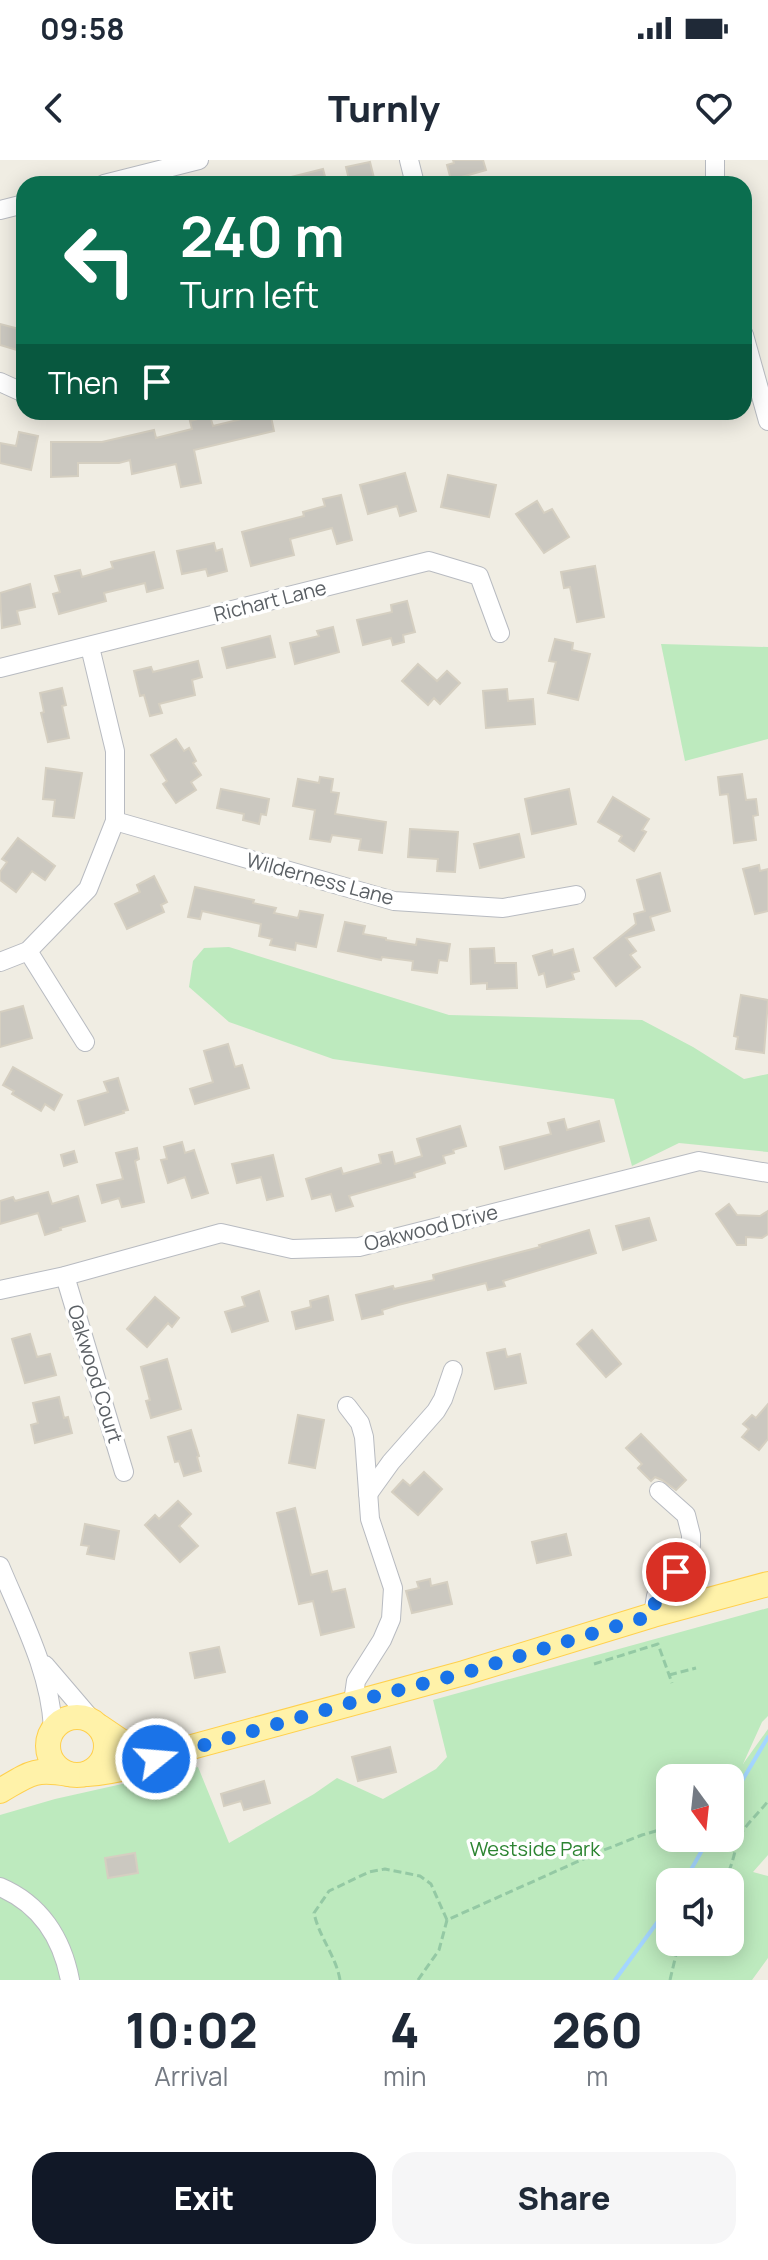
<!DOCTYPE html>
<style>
body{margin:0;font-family:Manrope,sans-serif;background:#f6f6f7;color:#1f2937;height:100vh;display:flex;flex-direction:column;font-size:30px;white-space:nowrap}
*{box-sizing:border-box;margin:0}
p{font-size:26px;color:#747a83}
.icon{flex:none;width:44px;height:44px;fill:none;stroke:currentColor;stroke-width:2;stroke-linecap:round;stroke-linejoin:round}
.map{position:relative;height:1820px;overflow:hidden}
.drawer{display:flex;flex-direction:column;background:#fff;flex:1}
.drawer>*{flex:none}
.top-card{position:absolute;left:16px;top:16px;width:736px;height:244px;border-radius:24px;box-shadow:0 4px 20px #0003;background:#0b6e4f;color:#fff;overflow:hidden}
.needle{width:52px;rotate:165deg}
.controls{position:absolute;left:656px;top:1604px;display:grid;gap:16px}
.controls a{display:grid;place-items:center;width:88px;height:88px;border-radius:16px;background:#fff;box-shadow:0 4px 20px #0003;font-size:40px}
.pin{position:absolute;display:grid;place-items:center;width:68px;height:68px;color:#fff;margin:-34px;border:4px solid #fff;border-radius:50%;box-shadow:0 2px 8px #0007}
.me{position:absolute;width:88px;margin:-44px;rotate:73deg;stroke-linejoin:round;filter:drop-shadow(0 0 6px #0008)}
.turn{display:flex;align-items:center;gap:28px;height:168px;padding:0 32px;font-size:36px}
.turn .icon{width:104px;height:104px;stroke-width:2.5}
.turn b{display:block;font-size:56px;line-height:68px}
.then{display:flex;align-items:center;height:76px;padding:0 32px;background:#0003;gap:16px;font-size:30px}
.eta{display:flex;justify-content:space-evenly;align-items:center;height:136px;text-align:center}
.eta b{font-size:48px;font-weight:800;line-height:56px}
.button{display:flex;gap:16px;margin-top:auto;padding:16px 32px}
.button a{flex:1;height:92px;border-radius:24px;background:#111827;color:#fff;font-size:32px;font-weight:800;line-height:92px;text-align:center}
.button a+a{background:#f6f6f7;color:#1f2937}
.status{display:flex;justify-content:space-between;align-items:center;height:56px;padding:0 40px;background:#fff;direction:ltr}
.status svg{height:22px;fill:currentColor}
header{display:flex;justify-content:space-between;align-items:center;height:104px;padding:0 32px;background:#fff;font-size:36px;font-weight:800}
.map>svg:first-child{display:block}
</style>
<div class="status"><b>09:58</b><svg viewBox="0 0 49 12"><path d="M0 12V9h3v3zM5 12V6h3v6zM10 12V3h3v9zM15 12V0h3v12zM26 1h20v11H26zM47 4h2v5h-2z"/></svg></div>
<header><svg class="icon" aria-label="back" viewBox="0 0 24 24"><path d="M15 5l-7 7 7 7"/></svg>Turnly<svg class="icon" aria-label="heart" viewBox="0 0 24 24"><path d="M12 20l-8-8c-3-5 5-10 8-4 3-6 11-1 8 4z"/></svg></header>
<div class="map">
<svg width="768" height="1820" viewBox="0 0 768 1820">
<rect width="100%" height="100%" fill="#f0ede3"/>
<g fill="#bdeabe" fill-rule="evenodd">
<polygon points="661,484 768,487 768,579 685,601"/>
<polygon points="229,787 449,855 642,860 693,887 744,919 768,914 768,992 679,983 632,1006 614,939 333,899 229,862 189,827 193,801 204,788"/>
<path d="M768 1448V1556L762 1562 743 1604 768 1569V1695L753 1712 768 1716V1798L752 1820H0V1655L55 1639 198 1607 229 1683 314 1634 337 1618 383 1639 436 1609 447 1597 433 1540ZM670 1618H730V1678H670ZM670 1722H730V1782H670Z"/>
</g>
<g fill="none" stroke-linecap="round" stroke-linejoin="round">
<g stroke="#a4d6ff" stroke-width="4">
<polyline points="730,1641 768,1577"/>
<polyline points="684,1722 709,1678"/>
<polyline points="615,1820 670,1745"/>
</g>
</g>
<g fill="#cbc8c0" stroke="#d5cfc1" stroke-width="2">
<polygon points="453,0 483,0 486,10 451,20 447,5 454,3"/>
<polygon points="370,2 374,18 370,19 371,24 350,24 346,7"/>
<polygon points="323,9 327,24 279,24 279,20"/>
<polygon points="0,164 23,170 17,190 0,185"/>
<polygon points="249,252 270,252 274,271 194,290 201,323 181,327 176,304 132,314 130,300 119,303 78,303 78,316 51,317 51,282 102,282 154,270 156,278 192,269 190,261 210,256 213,266 250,257"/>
<polygon points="19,272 38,276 31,310 0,303 0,283 16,286"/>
<polygon points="405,313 416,351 400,356 397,346 368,354 360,325"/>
<polygon points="448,315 496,325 489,357 441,347"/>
<polygon points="341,335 352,380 337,384 332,368 290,379 294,395 251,406 242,372 304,356 303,352 325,346 323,339"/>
<polygon points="537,341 544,353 552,349 569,377 544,393 516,354"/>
<polygon points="214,383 216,391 222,389 227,411 208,416 206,409 182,414 177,391"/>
<polygon points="154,392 163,428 147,432 145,423 104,433 106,441 59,454 53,434 60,432 55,416 80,410 82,417 113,408 111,402"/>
<polygon points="595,406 604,457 577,462 570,427 564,428 561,412"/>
<polygon points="30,424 35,447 17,451 20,464 2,468 0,433"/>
<polygon points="407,441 415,472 403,475 404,482 393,485 391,478 363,485 357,460 392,452 391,445"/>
<polygon points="333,467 339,492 295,504 290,483 319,476 317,471"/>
<polygon points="270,476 275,497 227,508 222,488"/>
<polygon points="555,479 573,483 572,490 590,494 578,540 548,533 556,502 549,501"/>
<polygon points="198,501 202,517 192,520 195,535 159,544 162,553 150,556 144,535 140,536 134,511 151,507 153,512"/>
<polygon points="418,504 437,521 447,511 460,523 440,544 434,538 428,545 402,521"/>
<polygon points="62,528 66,545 62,546 69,578 48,582 41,553 44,552 40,533"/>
<polygon points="507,529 508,541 533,539 535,564 486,568 483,531"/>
<polygon points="176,579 184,591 189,588 196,601 193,603 201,615 191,622 196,630 176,643 163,624 167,621 151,595"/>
<polygon points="46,608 82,613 74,658 53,656 55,640 43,639"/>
<polygon points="742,614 746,640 756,639 758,655 753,656 756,680 734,683 728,634 720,635 718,617"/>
<polygon points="320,617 333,619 331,632 339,633 335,654 386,662 382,693 359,690 361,679 332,675 330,682 310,679 315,650 293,646 298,619 319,623"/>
<polygon points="221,629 269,639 266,655 261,654 259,664 243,660 244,654 217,648"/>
<polygon points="569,629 576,664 532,674 525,639"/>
<polygon points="613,637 649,659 642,670 646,672 634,691 619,681 622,676 598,662"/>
<polygon points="410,669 458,672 455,712 437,711 438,699 408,697"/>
<polygon points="519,674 524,697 480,708 474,684"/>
<polygon points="18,678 55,706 45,720 32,711 16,732 0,720 0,712 7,702 2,699"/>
<polygon points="759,705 760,711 768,709 768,751 755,754 743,709"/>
<polygon points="660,713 670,751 650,757 654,770 626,778 636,791 630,795 640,807 616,826 594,798 636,764 634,754 645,751 637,720"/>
<polygon points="154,716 167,742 161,745 164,752 127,769 115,744 140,732 137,725"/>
<polygon points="195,727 254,740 253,743 276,748 274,753 298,758 300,751 323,755 316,787 296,783 295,790 270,785 272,779 259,776 261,764 202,751 200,759 188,757"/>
<polygon points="345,762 365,766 363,774 386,778 386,780 416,785 417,779 450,784 447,801 439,800 437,813 412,810 413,801 382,797 381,800 338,791"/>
<polygon points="494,788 495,803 516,803 517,828 487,829 487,823 471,824 470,789"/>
<polygon points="573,789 579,811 572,813 574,819 547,827 544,813 539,815 533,796 552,790 553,795"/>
<polygon points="741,835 768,840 764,893 736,889 738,877 734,876"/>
<polygon points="23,846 32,878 0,887 0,852"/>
<polygon points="228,884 235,907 242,905 249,928 195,944 190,929 213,922 204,891"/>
<polygon points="13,907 62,935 54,950 45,944 41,951 12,934 14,931 3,925"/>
<polygon points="118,918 128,950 123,951 124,953 85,965 78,941 108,932 104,922"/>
<polygon points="564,959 567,970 599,961 604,981 505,1009 500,987 551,974 548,963"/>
<polygon points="460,966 466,986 453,990 454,993 443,996 445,1003 414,1013 415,1017 349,1036 353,1046 336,1051 331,1034 312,1039 306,1019 341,1008 343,1014 381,1003 379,995 392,992 395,1004 422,996 417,979"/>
<polygon points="182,982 185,993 194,990 208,1033 192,1038 185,1017 168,1023 161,1000 167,999 164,987"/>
<polygon points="137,988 139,999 135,1001 144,1042 122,1047 119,1038 102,1043 97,1025 123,1019 116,993"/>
<polygon points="74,991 77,1002 64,1006 61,995"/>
<polygon points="273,995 283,1036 267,1040 261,1017 237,1023 232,1004"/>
<polygon points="48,1032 52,1044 78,1036 85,1061 60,1068 61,1070 45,1075 38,1053 0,1064 0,1041 13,1037 15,1041"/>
<polygon points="729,1044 737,1055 760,1056 768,1051 768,1074 762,1078 746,1077 746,1085 737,1085 716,1054"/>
<polygon points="649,1058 656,1080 623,1090 616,1066"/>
<polygon points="589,1070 596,1093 503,1121 505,1126 488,1130 486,1123 398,1145 382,1150 383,1154 362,1159 356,1135 393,1126 394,1129 434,1120 433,1115 540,1087 539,1085"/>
<polygon points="259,1131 268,1161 232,1172 225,1152 245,1146 242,1137"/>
<polygon points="328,1136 333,1160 296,1169 292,1152 311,1147 310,1141"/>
<polygon points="155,1137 179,1158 172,1167 168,1163 147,1187 127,1169"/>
<polygon points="592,1170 621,1204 606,1217 577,1184"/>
<polygon points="30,1174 37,1197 50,1194 56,1215 25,1223 12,1179"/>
<polygon points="505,1189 507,1197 520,1194 526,1223 495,1229 487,1193"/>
<polygon points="167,1199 181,1249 151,1258 146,1241 150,1240 141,1207"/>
<polygon points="59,1237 64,1258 68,1257 72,1273 35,1283 31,1265 38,1263 33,1243"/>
<polygon points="768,1244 768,1279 759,1290 742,1277 749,1269 743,1264 752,1255 756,1258"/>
<polygon points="298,1255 324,1260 315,1308 289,1303"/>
<polygon points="191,1270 199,1296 197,1297 201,1311 184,1316 179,1301 175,1302 168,1277"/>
<polygon points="641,1274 686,1320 676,1330 662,1320 655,1317 651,1321 638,1308 642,1304 626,1288"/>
<polygon points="424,1312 442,1329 418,1355 392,1332 403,1320 410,1326"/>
<polygon points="178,1341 191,1354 179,1366 198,1386 180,1402 145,1365 155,1355 159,1359"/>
<polygon points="295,1348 311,1415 327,1411 332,1432 345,1429 354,1467 321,1475 313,1441 299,1444 277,1353"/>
<polygon points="85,1364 119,1371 114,1399 87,1394 89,1386 81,1385"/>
<polygon points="566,1374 571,1395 537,1403 532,1382"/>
<polygon points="430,1419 431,1426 447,1422 452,1444 412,1453 406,1431 419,1428 417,1422"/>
<polygon points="219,1487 225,1512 195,1518 190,1493"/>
<polygon points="390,1587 396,1612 358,1621 352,1597"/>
<polygon points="264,1621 270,1643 244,1650 241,1641 224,1646 221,1634"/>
<polygon points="135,1693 138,1713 108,1718 105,1698"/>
</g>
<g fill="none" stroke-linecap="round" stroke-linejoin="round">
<g stroke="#b8bbc1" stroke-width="20">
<g id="minor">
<polyline points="409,0 415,24"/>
<polyline points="104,24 199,0"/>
<polyline points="715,24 715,0"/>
<polyline points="0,50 24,44"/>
<polyline points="744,175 768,261"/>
<polyline points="0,222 24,233"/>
<polyline points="0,508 429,401 479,416 500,473"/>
<polyline points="115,661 394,741 503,748 576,735"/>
<polyline points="28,791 85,882"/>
<polyline points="0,802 28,791 88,729 115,661 115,591 90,487"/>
<polyline points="65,1116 124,1312"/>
<polyline points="0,1130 65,1116 221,1073 292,1089 359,1087 699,1001 768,1013"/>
<polyline points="347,1246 360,1263 364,1277 370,1359 393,1428 391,1459 382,1480 356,1521 353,1542"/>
<polyline points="368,1334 391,1302 436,1251 443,1239 453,1210"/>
<path d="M0 1406C22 1459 50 1511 53 1568"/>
<polyline points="653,1455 656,1436 684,1402 691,1385 691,1375 686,1355 659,1331"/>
<polyline points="45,1505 92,1560"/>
<path d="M0 1727C40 1744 62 1778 70 1820"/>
</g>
</g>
<g stroke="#ffd04d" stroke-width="26">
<g id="major">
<circle cx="77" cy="1586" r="29"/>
<polyline points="100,1567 125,1584 171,1591"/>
<path d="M87 1614C119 1612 147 1602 177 1591L464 1513 653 1455 768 1424"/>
<path d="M0 1631C29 1614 33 1608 68 1614"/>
</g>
</g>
<g stroke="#94c9a4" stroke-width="3" stroke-dasharray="8 4" stroke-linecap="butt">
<polyline points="594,1504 658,1484 672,1523"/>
<polyline points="669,1515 696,1508"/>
<path d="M723 1722C732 1709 734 1693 739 1678 743 1667 760 1652 768 1641"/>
<path d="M340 1820C336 1796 319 1777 314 1753L329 1731 369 1712 385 1709 420 1716 431 1724 447 1760 599 1692 642 1675 670 1667"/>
<polyline points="418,1820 439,1790 447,1760"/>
<polyline points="670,1820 679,1782"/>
</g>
<use href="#minor" stroke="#fff" stroke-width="18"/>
<use href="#major" stroke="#fff2a9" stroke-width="24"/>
</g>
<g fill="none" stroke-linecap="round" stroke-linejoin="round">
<polyline stroke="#1a73e8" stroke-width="14" stroke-dasharray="0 25.2" points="156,1599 353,1542 464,1513 653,1455 656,1436 676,1412"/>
</g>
<g text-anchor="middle" stroke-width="7" stroke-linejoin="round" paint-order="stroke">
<g font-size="20" fill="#5b6065" stroke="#fff">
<text transform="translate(270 441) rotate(-14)" y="7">Richart Lane</text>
<text transform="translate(320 719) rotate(15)" y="7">Wilderness Lane</text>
<text transform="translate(431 1068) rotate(-14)" y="7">Oakwood Drive</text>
<text transform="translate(95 1214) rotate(73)" y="7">Oakwood Court</text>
</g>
<g font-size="20" fill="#2c8431" stroke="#fff">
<text x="535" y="1696">Westside Park</text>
</g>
</g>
</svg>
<div class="controls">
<a><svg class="needle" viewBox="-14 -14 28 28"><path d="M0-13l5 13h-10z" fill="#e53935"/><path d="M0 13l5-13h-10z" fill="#747a83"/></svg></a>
<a><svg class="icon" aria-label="sound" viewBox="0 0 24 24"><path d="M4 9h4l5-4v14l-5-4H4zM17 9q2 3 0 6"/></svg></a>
</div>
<div class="pin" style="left:676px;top:1412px;background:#d93025"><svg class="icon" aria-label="arrive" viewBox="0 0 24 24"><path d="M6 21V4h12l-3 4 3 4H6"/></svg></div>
<svg class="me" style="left:156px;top:1599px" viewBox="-20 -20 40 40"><circle r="17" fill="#1a73e8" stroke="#fff" stroke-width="3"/><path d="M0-11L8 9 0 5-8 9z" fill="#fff"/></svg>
<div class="top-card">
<div class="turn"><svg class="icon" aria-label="left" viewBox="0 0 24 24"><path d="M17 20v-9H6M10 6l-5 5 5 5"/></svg><div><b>240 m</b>Turn left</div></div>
<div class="then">Then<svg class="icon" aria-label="arrive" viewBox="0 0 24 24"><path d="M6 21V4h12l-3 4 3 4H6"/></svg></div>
</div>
</div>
<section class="drawer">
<div class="eta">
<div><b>10:02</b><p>Arrival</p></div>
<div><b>4</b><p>min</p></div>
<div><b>260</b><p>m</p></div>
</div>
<div class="button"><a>Exit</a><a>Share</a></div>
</section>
